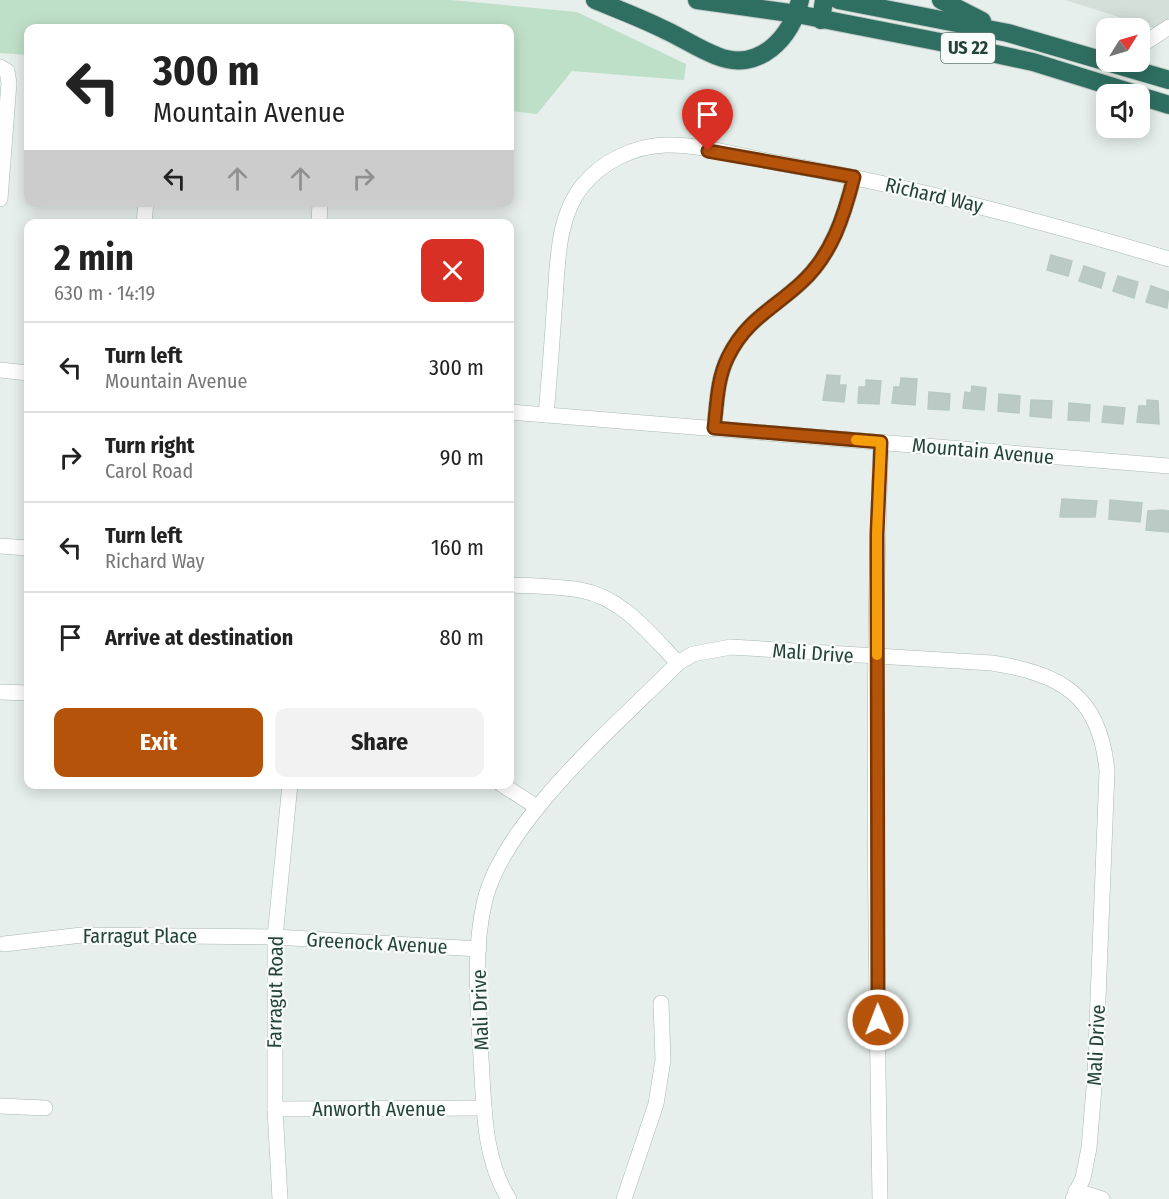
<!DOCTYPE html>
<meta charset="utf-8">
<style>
body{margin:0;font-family:"Fira Sans Condensed",sans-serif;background:#f2f2f2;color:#222;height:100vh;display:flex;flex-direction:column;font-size:22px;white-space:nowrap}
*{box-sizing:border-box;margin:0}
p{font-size:20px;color:#767676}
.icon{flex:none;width:33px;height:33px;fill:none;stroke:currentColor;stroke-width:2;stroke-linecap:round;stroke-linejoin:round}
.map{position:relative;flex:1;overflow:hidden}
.side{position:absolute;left:24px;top:219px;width:490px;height:570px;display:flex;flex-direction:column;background:#fff;border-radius:12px;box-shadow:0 3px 15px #0003}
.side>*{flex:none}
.hud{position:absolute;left:24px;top:24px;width:490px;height:183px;border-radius:12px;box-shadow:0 3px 15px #0003;background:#fff;color:#222;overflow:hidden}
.needle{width:39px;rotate:53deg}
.buttons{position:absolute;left:1096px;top:18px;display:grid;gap:12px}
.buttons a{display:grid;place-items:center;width:54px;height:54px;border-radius:12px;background:#fff;box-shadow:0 3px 15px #0003;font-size:30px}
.pin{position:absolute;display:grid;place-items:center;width:51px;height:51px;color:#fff;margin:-62px -26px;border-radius:50% 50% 50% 0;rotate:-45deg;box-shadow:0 0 6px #0007}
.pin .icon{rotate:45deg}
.me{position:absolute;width:66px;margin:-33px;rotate:359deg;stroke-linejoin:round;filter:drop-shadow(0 0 4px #0008)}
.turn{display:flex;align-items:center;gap:21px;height:126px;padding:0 30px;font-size:27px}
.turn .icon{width:78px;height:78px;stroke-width:2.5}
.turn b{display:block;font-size:42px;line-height:51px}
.lanes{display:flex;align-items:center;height:57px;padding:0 30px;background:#0003;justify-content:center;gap:30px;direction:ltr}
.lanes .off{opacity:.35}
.round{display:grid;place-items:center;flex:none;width:63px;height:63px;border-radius:12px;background:#f2f2f2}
.headline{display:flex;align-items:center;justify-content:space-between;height:102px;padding:0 30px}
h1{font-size:36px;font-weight:700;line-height:45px}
.button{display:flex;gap:12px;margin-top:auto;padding:12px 30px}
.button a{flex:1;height:69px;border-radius:12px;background:#b45309;color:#fff;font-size:24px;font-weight:700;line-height:69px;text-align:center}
.button a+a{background:#f2f2f2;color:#222}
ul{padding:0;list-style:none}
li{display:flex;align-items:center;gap:18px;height:90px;padding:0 30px;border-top:2px solid #e0e0e0}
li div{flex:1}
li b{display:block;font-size:22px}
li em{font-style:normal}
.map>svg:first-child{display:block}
</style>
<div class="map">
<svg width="1169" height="1199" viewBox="0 0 1169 1199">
<rect width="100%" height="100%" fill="#e6efeb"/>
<polygon fill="#d4dfda" points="1065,0 1169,0 1169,33"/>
<polygon fill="#bfe0c8" points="0,0 451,0 577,12 686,64 684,80 572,71 537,114 510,111 510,28 28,28 28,55 0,53"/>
<g fill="#bbcac4" stroke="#b8c9c2" stroke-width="1.5">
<polygon points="1051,255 1072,261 1068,276 1047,270"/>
<polygon points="1084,266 1105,273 1101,288 1079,281"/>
<polygon points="1118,276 1138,282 1134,298 1113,291"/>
<polygon points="1151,286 1169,292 1167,308 1146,302"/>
<polygon points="827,375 840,376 839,385 846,385 844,402 823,400"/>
<polygon points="901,378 917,379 915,405 892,403 894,387 900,387"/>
<polygon points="866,380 881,381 879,404 858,403 859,387 866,387"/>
<polygon points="972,386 986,388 984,410 963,408 965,392 971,393"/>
<polygon points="929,392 950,394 949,410 928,409"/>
<polygon points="999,394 1020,396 1019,413 998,411"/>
<polygon points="1031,400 1052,401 1051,418 1030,416"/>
<polygon points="1147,400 1158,401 1159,424 1137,422 1139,406 1147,406"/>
<polygon points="1069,403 1090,405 1089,421 1068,420"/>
<polygon points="1104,406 1125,408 1123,424 1102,422"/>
<polygon points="1062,499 1097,501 1095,517 1060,517"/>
<polygon points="1110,500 1142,503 1140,522 1109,519"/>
<polygon points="1162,510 1169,511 1169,532 1146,530 1148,511"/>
</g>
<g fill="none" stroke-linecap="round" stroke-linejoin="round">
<g stroke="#a8b8b2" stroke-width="16">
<g id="minor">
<polyline points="1140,46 1169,27"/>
<polyline points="0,67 7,71 9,83 0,199"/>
<polyline points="144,224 146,202"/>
<polyline points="319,224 320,202"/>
<polyline points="0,370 28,373"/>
<polyline points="510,412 1169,466"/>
<path d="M546 415C549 380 552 346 554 311 558 270 555 219 583 185 603 161 634 146 666 145 700 144 743 157 778 163 910 186 1040 221 1169 259"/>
<path d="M714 428C717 404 717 379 728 357 746 320 773 309 801 283 832 255 844 216 854 177"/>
<polyline points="0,546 28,548"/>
<path d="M510 585C533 586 557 586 580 590 622 597 650 634 678 663"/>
<polyline points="0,692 28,693"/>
<polyline points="501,784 537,807"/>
<polyline points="4,944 82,935 275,937 479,949"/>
<polyline points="0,1106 45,1108"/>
<polyline points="275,1109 484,1108"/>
<polyline points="1076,1191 1102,1199"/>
<polyline points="280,1199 275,1109 275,937 290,784"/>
<path d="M509 1199C483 1159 484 1104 481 1058 478 1007 473 954 484 904 501 822 620 722 678 663L693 654 731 647 992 663C1061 674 1100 695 1107 771L1095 1076 1089 1148 1083 1178 1073 1199"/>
<polyline points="624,1199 656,1104 663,1060 661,1003"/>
<path d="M880 1199C876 947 871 694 881 442"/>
</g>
</g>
<g stroke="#c2cac8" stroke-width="20">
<g id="highway">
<path d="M595 0C617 9 641 18 663 29 681 37 698 49 717 56 758 73 792 38 800 0"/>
<polyline points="697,0 797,14 940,42 1033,62 1136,94"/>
<polyline points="838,0 1008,33 1169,80"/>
<polyline points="941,0 982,21"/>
<polyline points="821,20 824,0"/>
<polyline points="1140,96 1169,105"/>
</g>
</g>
<use href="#minor" stroke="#fff" stroke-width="15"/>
<use href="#highway" stroke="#2f6f62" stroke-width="18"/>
</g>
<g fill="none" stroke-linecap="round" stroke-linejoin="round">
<g stroke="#753606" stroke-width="15">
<path id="route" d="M708 151 854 177C844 216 832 255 801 283 773 309 746 320 728 357 717 379 717 404 714 428L881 442 877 534 878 1020"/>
</g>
<use href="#route" stroke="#b45309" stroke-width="10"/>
<polyline stroke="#f59e0b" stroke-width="10" points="856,440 881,442 877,534 877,655"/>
</g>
<g text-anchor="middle" stroke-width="4.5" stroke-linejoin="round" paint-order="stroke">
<rect fill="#f7fbf9" stroke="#637a73" stroke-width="1.5" x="941" y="33" width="54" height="30" rx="4.5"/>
<g font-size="18" font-weight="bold" fill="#24423a">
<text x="968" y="54">US 22</text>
</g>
<g font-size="20" fill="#24423a" stroke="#f7fbf9">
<text transform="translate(934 195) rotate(13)" y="7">Richard Way</text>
<text transform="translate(983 451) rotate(5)" y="7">Mountain Avenue</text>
<text transform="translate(813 653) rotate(4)" y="7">Mali Drive</text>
<text x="140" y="943">Farragut Place</text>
<text transform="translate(377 943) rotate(3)" y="7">Greenock Avenue</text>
<text transform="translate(275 992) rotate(-89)" y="7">Farragut Road</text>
<text transform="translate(480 1010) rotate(-92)" y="7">Mali Drive</text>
<text transform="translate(1096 1045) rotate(-87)" y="7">Mali Drive</text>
<text x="379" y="1116">Anworth Avenue</text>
</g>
</g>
</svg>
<div class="buttons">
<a><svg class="needle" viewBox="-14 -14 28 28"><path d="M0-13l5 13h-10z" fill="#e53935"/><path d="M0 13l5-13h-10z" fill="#767676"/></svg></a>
<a><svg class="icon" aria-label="sound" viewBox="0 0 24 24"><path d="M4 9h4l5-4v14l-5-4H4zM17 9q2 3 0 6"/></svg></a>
</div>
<div class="pin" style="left:708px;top:151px;background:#d93025"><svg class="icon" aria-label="arrive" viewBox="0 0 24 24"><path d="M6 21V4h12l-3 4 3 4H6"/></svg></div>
<svg class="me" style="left:878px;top:1020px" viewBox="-20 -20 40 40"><circle r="17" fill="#b45309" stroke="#fff" stroke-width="3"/><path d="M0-11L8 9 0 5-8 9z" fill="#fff"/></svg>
<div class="hud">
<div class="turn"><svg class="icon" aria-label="left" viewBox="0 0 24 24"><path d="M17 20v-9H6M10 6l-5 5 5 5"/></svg><div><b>300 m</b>Mountain Avenue</div></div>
<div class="lanes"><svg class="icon" aria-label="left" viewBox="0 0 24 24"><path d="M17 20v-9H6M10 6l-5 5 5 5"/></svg><svg class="icon off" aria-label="ahead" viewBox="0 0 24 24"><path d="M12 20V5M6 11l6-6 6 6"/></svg><svg class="icon off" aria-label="ahead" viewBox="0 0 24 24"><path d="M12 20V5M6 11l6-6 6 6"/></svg><svg class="icon off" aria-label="right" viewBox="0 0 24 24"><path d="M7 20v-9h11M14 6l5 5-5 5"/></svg></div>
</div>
<section class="side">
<div class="headline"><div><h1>2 min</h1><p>630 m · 14:19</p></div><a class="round" style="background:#d93025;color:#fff"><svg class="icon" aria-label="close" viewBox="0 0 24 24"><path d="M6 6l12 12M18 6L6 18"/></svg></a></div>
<ul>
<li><svg class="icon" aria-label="left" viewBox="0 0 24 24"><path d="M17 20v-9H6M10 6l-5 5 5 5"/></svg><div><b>Turn left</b><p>Mountain Avenue</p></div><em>300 m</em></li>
<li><svg class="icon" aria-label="right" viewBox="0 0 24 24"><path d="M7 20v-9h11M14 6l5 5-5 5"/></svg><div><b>Turn right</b><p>Carol Road</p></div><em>90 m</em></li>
<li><svg class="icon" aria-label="left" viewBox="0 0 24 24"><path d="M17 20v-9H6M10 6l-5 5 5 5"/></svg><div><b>Turn left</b><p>Richard Way</p></div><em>160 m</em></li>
<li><svg class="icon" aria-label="arrive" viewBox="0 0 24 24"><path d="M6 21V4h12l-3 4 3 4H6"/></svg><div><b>Arrive at destination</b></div><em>80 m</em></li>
</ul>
<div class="button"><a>Exit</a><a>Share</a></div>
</section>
</div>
